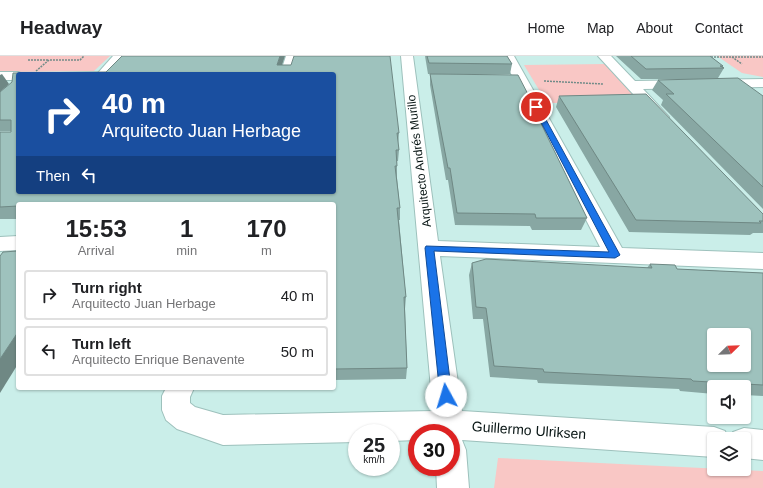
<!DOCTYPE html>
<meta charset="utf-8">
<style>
body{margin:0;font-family:Arial,sans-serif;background:#f6f6f6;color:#202124;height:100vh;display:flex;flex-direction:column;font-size:15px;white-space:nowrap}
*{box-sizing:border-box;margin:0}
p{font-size:13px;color:#757577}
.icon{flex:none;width:22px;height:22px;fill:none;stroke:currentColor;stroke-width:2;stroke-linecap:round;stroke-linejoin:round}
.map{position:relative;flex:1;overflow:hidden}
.details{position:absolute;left:16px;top:146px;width:320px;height:188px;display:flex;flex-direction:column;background:#fff;border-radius:4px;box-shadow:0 1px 3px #0004}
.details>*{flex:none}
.banner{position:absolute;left:16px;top:16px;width:320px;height:122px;border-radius:4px;box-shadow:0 1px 3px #0004;background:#1a4fa0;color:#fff;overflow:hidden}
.needle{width:26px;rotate:67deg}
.buttons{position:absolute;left:707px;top:272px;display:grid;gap:8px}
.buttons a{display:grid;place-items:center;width:44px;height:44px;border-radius:4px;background:#fff;box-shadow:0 1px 3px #0004;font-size:20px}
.speed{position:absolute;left:348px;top:368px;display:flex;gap:8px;font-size:20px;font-weight:700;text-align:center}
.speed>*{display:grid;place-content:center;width:52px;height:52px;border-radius:50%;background:#fff;box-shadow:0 1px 3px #0004;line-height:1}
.speed small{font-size:10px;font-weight:400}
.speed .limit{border:6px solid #d22;background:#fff;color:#111}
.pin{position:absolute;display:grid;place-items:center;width:34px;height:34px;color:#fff;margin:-17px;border:2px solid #fff;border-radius:50%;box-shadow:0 1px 4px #0007}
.me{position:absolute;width:44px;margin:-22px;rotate:354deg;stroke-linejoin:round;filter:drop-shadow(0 0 3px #0008)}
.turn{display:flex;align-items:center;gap:14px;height:84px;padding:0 20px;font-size:18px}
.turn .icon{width:52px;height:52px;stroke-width:2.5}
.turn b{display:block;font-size:28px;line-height:34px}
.then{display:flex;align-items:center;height:38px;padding:0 20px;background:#0003;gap:8px;font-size:15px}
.eta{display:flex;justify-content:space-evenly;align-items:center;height:68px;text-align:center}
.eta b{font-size:24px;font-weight:700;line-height:28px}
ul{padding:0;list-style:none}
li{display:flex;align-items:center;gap:12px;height:50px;margin:0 8px 6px;padding:0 12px;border:2px solid #e0e0e0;border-radius:4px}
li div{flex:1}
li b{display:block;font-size:15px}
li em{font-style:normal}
header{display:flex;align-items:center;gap:24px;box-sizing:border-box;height:56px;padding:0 20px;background:#fff;border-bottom:1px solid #e0e0e0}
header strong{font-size:19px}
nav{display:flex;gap:22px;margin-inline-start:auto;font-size:14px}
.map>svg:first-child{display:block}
</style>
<header>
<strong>Headway</strong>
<nav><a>Home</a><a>Map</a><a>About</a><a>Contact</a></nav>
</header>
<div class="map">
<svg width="763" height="432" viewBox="0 0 763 432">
<rect width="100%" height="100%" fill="#caeee9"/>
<g fill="#f9c7c5">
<polygon points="0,0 110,0 94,15 0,16"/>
<polygon points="717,0 763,0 763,21 742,17"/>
<polygon points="605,8 641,47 547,47 524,9"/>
<polygon points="498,402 763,415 763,432 494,432"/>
</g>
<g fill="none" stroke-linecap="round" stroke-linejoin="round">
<g stroke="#9dc1bc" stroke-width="2">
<g id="street">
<polygon points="113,0 126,0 110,18 97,18"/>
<polygon points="286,0 298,0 292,18 280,18"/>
<polygon points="401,0 413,0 438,185 600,191 502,0 514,0 622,192 763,197 763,213 440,200 462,355 714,371 725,375 728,383 714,383 714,401 462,384 466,394 469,432 437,432 436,411 451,411 451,377 417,377 417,384 391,385 391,377 357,377 357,386 223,389 177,373 166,364 162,354 162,340 166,332 194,332 190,341 190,347 195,351 223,359 433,355"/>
<polygon points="598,0 611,0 635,25 763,23 763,31 643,33 669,61 667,64 662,65 657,64"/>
<polygon points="0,16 18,16 23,18 18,18 18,24 0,24"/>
<polygon points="18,180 18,194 0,195 0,181"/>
<polygon points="744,372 763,374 763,404 744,402 744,383 731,383 733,376"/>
</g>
</g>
<g stroke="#718b88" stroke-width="1.5" stroke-dasharray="2 1" stroke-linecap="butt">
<polyline points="708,1 763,1"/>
<polyline points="732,1 742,8"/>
<polyline points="28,4 49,4"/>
<polyline points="36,15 49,4 80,4 84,0"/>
<polyline points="544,25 603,28"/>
</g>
<use href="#street" fill="#fff" fill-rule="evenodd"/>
</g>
<g fill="#88a7a3">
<polygon points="425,0 507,0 512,8 510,18 428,18"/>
<polygon points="616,0 710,0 723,10 723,11 724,12 718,22 763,40 763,153 661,49 663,44 652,34 658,24 705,23 641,23"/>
<polygon points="282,9 399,77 398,89 399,94 398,105 397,105 397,122 400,152 400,164 399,164 406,241 405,253 407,312 406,323 334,324 334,148 18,148 18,163 0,163 0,76 11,76 11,75 0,75 0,36 106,16"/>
<polygon points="430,18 531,47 587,162 581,174 532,174 530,170 455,169 448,124 446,124 430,29"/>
<polygon points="559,40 763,158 763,177 753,177 750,179 629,176 556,51"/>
<polygon points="472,207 647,212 650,208 677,213 763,217 763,340 744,339 744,331 714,331 714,338 680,335 679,333 538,327 537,324 490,321 483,263 473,263 469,219"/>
<polygon points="98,332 131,332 131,333"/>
</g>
<g fill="#6f8884">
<polygon points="280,0 285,0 279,18 277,9"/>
<polygon points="2,18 9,28 0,36 0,19"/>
<polygon points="18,276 18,308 0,337 0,303"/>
</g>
<g fill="#9ec2bd" stroke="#6f8884" fill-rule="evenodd">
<path d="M122 0H280L277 9H291L294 0H390L399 77H397L399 94H396L397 110H395L400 152H397L406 241H404L407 312 334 313V148H117L118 147 81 148H18V150L0 151V76H11V64H0V36L12 26 13 17 106 16ZM18 18H334V136H18Z"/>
<polygon points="427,0 507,0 512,8 429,7"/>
<polygon points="631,0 710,0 723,10 720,10 724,12 646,13"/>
<polygon points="430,18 518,19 531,44 530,45 587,162 536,162 535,158 457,157 450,112 448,112"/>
<polygon points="738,22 763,40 763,131 666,38 674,38 658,24"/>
<polygon points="646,38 763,158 763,165 759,165 761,167 636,164 559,40"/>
<polygon points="18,195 18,276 0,303 0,200 3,196"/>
<path d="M486 203 652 212 650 208 675 209 677 213 763 217V329L693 325 691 323 544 316 543 313 494 310 486 252 476 251 472 207ZM714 279H744V309H714Z"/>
</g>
<polygon fill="#1a73e8" stroke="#114b97" points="534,50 539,51 620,199 615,202 434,195 452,340 450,343 446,345 442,343 440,340 425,192 426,190 609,196 533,51"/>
<g text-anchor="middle" stroke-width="3.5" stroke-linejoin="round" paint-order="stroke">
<g font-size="12" fill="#091615" stroke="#fff">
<text transform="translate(419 105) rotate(-97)" y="4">Arquitecto Andrés Murillo</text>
</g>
<g font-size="14" fill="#091615" stroke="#fff">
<text transform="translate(529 374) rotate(4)" y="5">Guillermo Ulriksen</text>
</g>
</g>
</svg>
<div class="buttons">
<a><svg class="needle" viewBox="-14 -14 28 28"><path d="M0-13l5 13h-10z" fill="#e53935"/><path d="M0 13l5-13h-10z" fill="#757577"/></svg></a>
<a><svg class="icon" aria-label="sound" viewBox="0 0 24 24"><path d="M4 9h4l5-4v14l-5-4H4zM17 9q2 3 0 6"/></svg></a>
<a><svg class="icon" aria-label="layers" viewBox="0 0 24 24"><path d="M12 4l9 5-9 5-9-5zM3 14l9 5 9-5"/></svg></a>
</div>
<div class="speed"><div>25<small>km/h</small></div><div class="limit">30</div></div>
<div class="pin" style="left:536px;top:51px;background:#d93025"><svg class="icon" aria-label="arrive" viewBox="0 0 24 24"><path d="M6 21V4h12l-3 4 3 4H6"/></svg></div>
<svg class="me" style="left:446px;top:340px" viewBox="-20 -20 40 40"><circle r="19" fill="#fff"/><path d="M0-13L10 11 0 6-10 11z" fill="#1a73e8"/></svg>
<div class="banner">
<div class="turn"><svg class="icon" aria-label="right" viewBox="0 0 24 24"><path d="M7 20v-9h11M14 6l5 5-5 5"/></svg><div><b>40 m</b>Arquitecto Juan Herbage</div></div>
<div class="then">Then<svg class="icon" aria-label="left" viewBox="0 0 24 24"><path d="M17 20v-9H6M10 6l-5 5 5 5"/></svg></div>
</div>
<section class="details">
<div class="eta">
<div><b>15:53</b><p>Arrival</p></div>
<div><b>1</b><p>min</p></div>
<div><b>170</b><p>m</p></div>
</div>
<ul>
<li><svg class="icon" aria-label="right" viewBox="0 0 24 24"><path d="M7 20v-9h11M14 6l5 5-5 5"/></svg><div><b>Turn right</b><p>Arquitecto Juan Herbage</p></div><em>40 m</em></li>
<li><svg class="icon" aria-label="left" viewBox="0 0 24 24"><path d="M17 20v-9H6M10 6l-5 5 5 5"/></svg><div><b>Turn left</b><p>Arquitecto Enrique Benavente</p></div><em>50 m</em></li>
</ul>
</section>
</div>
